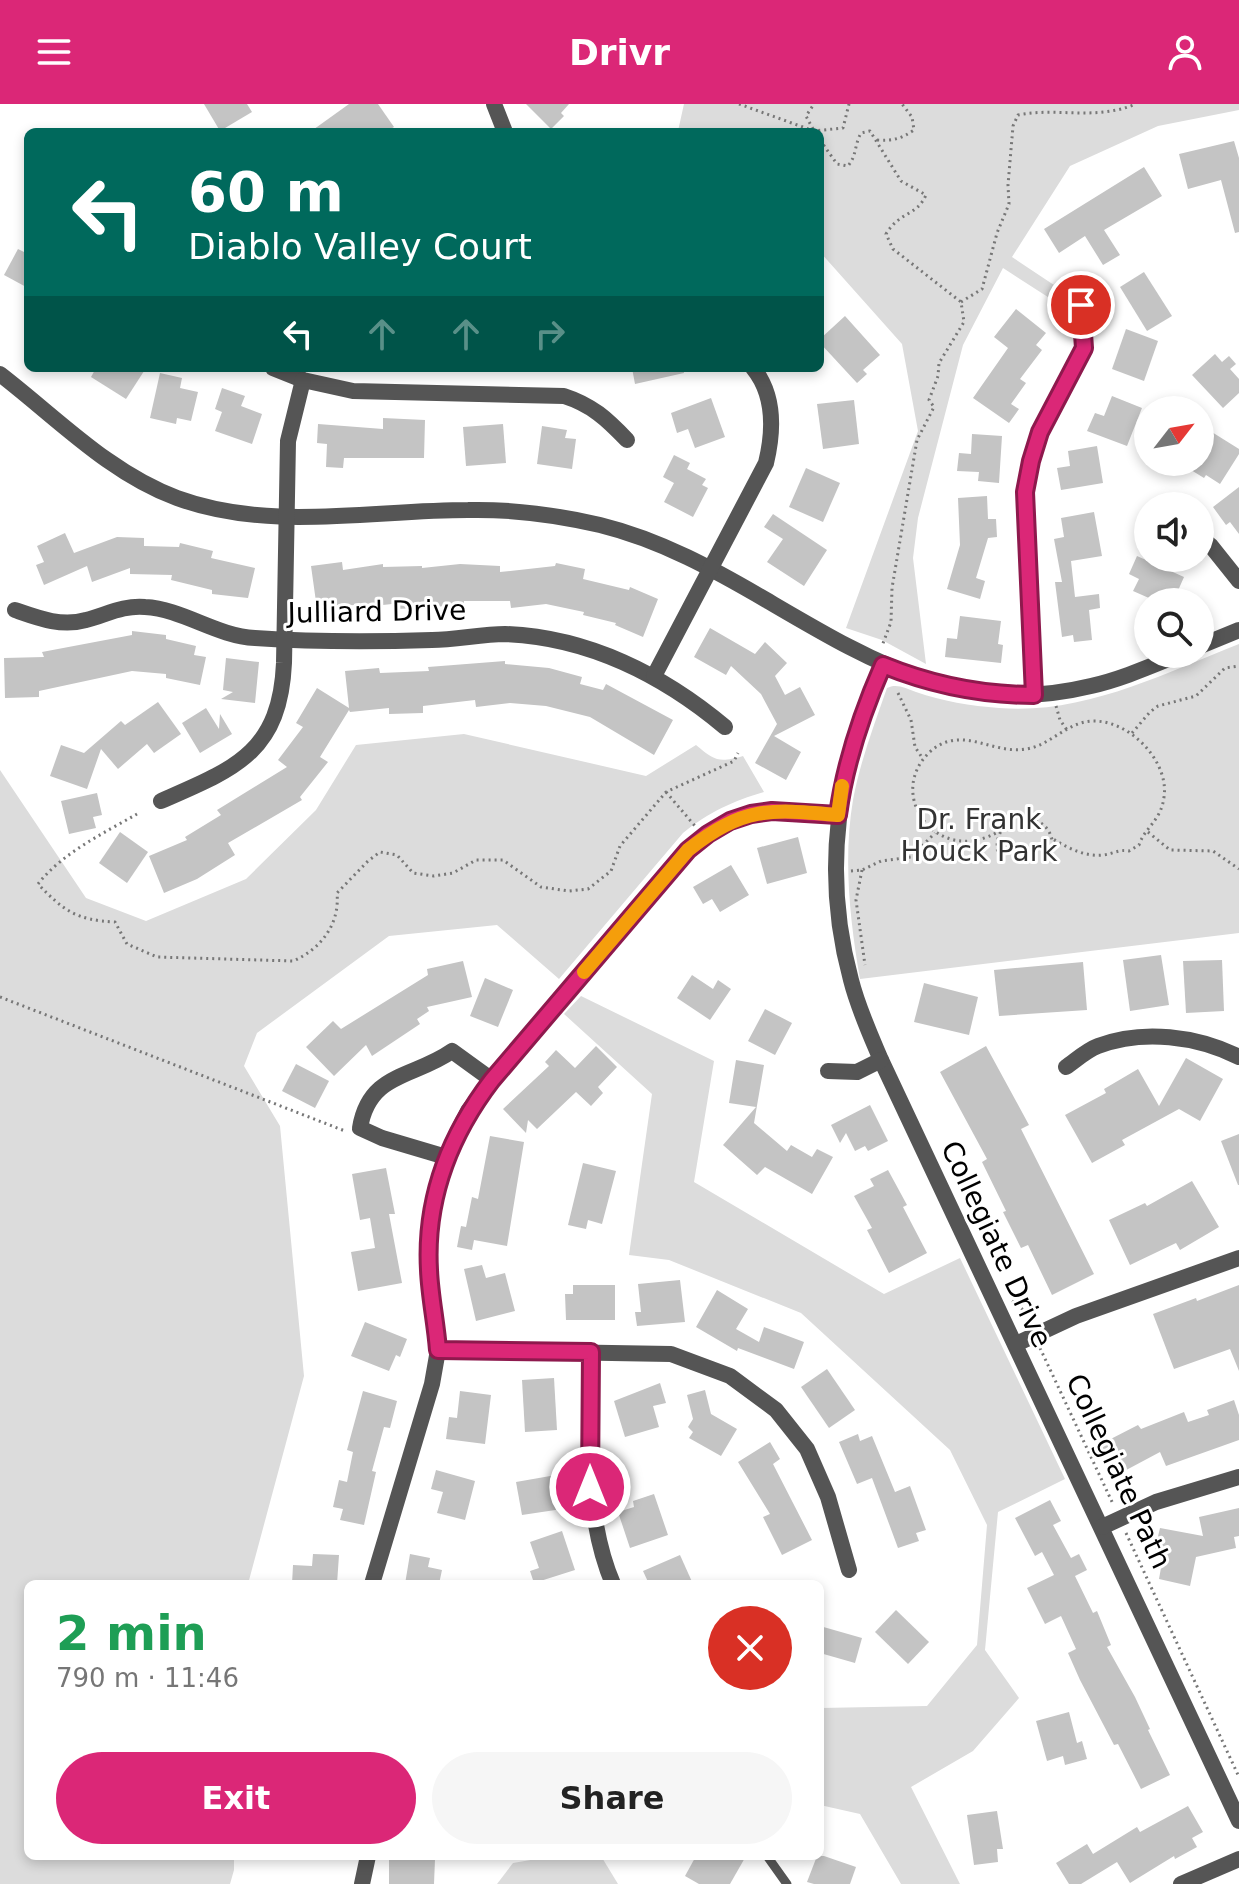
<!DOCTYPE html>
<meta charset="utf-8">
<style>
body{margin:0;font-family:"DejaVu Sans",sans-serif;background:#f6f6f6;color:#222;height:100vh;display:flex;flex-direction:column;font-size:30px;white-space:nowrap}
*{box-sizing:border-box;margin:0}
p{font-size:26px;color:#767676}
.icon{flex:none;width:44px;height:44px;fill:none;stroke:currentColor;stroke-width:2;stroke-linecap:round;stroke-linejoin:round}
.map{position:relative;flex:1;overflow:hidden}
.drawer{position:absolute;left:24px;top:1476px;width:800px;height:280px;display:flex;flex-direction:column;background:#fff;border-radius:12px;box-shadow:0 4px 12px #0003}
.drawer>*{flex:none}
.hud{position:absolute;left:24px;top:24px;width:800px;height:244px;border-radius:12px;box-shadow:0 4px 12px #0003;background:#00695c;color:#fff;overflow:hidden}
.needle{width:52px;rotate:59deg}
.tools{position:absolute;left:1134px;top:292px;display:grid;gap:16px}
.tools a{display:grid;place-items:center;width:80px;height:80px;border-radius:50%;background:#fff;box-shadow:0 4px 12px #0003;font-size:40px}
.pin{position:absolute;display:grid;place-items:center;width:68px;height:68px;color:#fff;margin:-34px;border:4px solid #fff;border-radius:50%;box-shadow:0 2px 8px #0007}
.me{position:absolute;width:88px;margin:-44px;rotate:0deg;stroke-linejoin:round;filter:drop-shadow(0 0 6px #0008)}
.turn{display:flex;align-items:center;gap:28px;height:168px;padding:0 32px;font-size:36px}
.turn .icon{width:104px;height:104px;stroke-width:2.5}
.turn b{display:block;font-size:56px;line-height:68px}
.lanes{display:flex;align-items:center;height:76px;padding:0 32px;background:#0003;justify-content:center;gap:40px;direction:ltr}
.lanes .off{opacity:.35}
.round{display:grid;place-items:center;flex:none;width:84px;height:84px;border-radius:42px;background:#f6f6f6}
.head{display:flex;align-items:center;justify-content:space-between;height:136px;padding:0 32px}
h1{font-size:48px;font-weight:600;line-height:60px;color:#1e9e55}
.button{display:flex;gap:16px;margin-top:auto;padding:16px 32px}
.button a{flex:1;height:92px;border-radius:48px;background:#db2777;color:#fff;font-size:32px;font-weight:600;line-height:92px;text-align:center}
.button a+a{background:#f6f6f6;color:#222}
header{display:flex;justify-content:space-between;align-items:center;height:104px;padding:0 32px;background:#db2777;color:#fff;font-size:36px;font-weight:600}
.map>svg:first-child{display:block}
</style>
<header><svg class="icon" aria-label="menu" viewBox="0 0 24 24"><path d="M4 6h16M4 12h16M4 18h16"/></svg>Drivr<svg class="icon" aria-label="person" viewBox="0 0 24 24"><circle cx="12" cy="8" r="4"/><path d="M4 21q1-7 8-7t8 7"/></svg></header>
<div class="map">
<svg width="1239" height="1780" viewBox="0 0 1239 1780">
<rect width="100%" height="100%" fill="#fff"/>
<g fill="#dcdcdc">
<polygon points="684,0 1239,0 1239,6 1158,22 1070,62 1012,153 1066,189 1065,204 1003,164 963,241 918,414 913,454 926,560 882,536 846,524 918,327 902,240 820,148 820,28 674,28 678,27"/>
<path d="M1239 540V829L860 875C850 817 843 755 853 696 860 658 874 621 887 584 896 579 906 584 916 588 942 597 971 602 999 604 1083 611 1163 570 1239 540Z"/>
<path d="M464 630 646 672 696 641C715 657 719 659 743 652L764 688C733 697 709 708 683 729L559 875 497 821 389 832 257 929 244 962 280 1022 304 1272 248 1480H28V1752H234V1766L230 1780H0V666L86 794 146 817 246 775 316 706 356 641Z"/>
<polygon points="581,892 714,957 694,1078 884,1190 960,1154 1065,1375 998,1408 985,1546 1019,1594 973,1647 911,1683 960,1780 901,1780 860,1710 820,1701 820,1604 927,1602 977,1541 987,1421 950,1346 801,1209 669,1156 629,1151 652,990 564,910"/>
<polygon points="554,1752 601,1752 618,1780 497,1780 513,1759"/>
</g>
<g fill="#c4c4c4">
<polygon points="204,0 247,0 252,8 220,27"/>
<polygon points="349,0 378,0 394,23 386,28 310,28"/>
<polygon points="526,0 569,0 561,9 564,12 551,25"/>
<polygon points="1234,37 1239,54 1239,128 1235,129 1221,76 1188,85 1179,50"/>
<polygon points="1144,63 1162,92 1104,126 1120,151 1103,161 1085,132 1059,149 1044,125"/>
<polygon points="18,145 28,150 28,184 4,171"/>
<polygon points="1144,168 1172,212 1147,227 1120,183"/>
<polygon points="1016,205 1046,229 1036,241 1042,246 1020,275 1026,279 1011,300 1019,305 1009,319 973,294 1008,244 994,233"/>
<polygon points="845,212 880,251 863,266 867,270 857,279 820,239 820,235"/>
<polygon points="1126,225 1158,237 1144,277 1112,265"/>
<polygon points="1215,250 1222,258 1229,252 1236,260 1230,265 1239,275 1239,289 1223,304 1192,271"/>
<polygon points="96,264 146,264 126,295 91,273"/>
<polygon points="632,264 683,264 684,269 635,280"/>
<polygon points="160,269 182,274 180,284 198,288 191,317 177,314 176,320 150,314"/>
<polygon points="222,284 245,292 241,302 262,310 252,340 215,327 222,308 215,305"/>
<polygon points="1112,292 1142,304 1127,342 1087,327 1095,309 1104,312"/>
<polygon points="711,294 725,333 695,344 688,325 677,329 671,309"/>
<polygon points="854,296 859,340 823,345 817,300"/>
<polygon points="383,314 425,316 424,354 344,354 343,364 326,363 327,340 317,339 318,320 383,325"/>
<polygon points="503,320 506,359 466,362 463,323"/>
<polygon points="542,322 567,326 565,334 576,335 572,365 537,360"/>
<polygon points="1207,325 1239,345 1239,350 1220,380 1206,371 1204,374 1178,358 1200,358 1200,336"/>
<polygon points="972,330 1002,332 999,379 978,377 979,368 957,367 959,349 971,350"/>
<polygon points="1097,342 1103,379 1061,386 1057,364 1070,362 1068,347"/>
<polygon points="674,351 690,359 687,365 706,375 702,381 708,384 693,413 664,398 674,379 663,373"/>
<polygon points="806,364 840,379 823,418 789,403"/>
<polygon points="1239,383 1239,430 1230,418 1226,421 1213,403"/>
<polygon points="987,392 988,415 996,415 997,433 988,434 976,474 985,477 980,495 947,485 960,441 958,394"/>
<polygon points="1094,408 1102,452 1071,457 1075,493 1099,490 1100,504 1089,506 1092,536 1074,538 1073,531 1062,533 1055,478 1062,478 1054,435 1064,433 1061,414"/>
<polygon points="773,410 827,446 804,482 767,458 783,435 764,423"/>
<polygon points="65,429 74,449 117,433 144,434 144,442 179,443 180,439 213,447 211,454 255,464 248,494 212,490 212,486 171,476 172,471 130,470 130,464 92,478 87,462 44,481 36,461 44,458 37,442"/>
<polygon points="1137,452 1184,473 1173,498 1158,498 1133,487 1139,475 1129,470"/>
<polygon points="342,458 343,466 383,460 383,463 422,462 422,464 460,460 500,462 500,468 555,462 556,459 585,465 583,475 629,486 630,483 658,495 643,533 615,521 616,519 583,511 584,508 546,500 511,504 510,497 464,497 464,500 426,504 392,505 392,500 355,504 354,501 317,505 311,462"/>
<polygon points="960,512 1001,517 998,540 1003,541 1001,559 945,553 947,534 957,535"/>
<polygon points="710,524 755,550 765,538 787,559 775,572 785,591 800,583 815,611 774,632 801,648 786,676 755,659 777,620 761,590 731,562 726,571 694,553"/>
<polygon points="132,527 166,531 166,535 196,542 194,551 206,553 200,581 166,574 166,570 132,567 39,587 39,593 5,594 4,554 44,553 42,548 132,531"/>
<polygon points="226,554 259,558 255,599 221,595 233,588 223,586"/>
<polygon points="505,557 505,560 549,564 582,573 580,580 603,586 606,580 673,616 654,651 590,613 546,602 510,599 476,603 475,596 423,602 423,609 389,610 389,604 350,608 349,606 320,653 328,658 300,693 302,696 228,739 235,751 197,775 164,789 149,752 187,736 185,733 221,711 217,706 287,663 278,656 303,623 296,619 317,584 349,604 345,567 379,564 380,569 429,567 428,563"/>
<polygon points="158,598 181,630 154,649 147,640 118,665 101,645 87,685 50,672 61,641 84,649 121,617 125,621"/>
<polygon points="206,604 219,625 220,610 232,630 200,649 182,619"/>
<polygon points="97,689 102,711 93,713 96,724 69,730 61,697"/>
<polygon points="120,728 148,748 127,779 99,759"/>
<polygon points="798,733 807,769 767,780 757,744"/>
<polygon points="731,761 749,791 720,808 712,795 703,800 693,783"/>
<polygon points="1161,851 1169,901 1130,907 1123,856"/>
<polygon points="1222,856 1224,907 1186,909 1183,857"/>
<polygon points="463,857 472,893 427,903 429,907 417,915 420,920 372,952 366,941 334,972 306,943 333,917 341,925 428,871 427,865"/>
<polygon points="1083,858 1087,906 999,912 994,866"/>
<polygon points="692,871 713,885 718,876 731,885 710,916 677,894"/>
<polygon points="485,874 513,886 498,923 470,912"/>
<polygon points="924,879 978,893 969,931 914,918"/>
<polygon points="765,905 792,919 775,951 748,937"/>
<polygon points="596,942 617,963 598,983 603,989 591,1002 576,988 537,1025 528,1016 526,1029 503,1005 549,962 545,958 556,946 575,964"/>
<polygon points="986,942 1029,1021 1021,1025 1094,1170 1052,1191 1028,1141 1021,1144 1003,1108 1006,1107 982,1058 987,1055 940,968"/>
<polygon points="1186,954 1223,975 1200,1017 1179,1005 1122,1036 1125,1041 1092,1059 1065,1011 1106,989 1104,985 1138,965 1159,1002"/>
<polygon points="736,956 764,961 754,1019 787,1047 791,1041 812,1053 817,1045 833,1053 812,1090 765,1063 757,1071 723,1041 756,1003 729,999"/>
<polygon points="296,960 329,977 315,1004 282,987"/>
<polygon points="870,1001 888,1037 868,1047 865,1042 855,1047 846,1029 840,1039 831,1021"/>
<polygon points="1239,1030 1239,1081 1238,1081 1221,1037"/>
<polygon points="490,1032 524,1038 507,1142 474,1136 472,1146 457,1143 461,1122 466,1123 472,1093 478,1095"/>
<polygon points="583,1059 616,1067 602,1120 588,1116 586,1125 568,1121"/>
<polygon points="386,1064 395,1110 389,1110 402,1179 358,1187 351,1148 375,1144 370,1114 360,1116 352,1070"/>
<polygon points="888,1066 907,1101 903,1103 927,1149 889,1169 867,1126 872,1124 854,1092 874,1082 870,1075"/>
<polygon points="1192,1077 1219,1123 1180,1146 1176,1139 1130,1161 1109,1116 1145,1099 1147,1102"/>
<polygon points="482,1161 486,1174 505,1169 515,1207 476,1217 464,1165"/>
<polygon points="680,1176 685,1218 637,1222 635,1208 641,1208 638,1180"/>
<polygon points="573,1181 615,1181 615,1216 566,1216 565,1190 573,1190"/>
<polygon points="1239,1181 1239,1267 1230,1245 1174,1265 1153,1210 1196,1194 1197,1197"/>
<polygon points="717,1186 748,1205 736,1225 759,1238 764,1223 804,1238 794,1265 738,1244 737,1247 696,1223"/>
<polygon points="365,1218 407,1235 400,1253 396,1251 389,1267 351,1252"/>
<polygon points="827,1265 855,1306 829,1324 801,1283"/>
<polygon points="554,1274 557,1326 525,1328 522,1276"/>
<polygon points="660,1279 666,1299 653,1302 659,1323 625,1333 614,1297"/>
<polygon points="705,1286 711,1310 737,1325 721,1352 689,1334 693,1328 688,1323 693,1315 687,1291"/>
<polygon points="363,1287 397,1297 390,1324 384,1323 372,1367 376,1368 364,1421 340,1416 343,1405 333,1403 339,1376 347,1378 353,1348 347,1346"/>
<polygon points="460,1287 491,1291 485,1340 446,1335 449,1313 457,1314"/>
<polygon points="1234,1296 1239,1311 1239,1336 1166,1362 1160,1348 1115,1372 1099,1341 1138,1321 1141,1325 1184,1308 1188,1318 1209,1311 1207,1306"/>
<polygon points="858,1330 860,1337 872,1332 895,1388 910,1382 926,1426 916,1429 919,1437 898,1444 872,1374 857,1380 839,1338"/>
<polygon points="770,1338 780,1355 773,1360 812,1436 782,1451 763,1413 770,1410 738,1358"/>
<polygon points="436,1366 475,1377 465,1416 437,1409 443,1388 431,1385"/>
<polygon points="556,1371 562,1405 522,1411 516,1378"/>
<polygon points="654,1390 668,1431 630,1444 618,1408 634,1403 633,1397"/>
<polygon points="1050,1396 1061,1417 1053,1421 1071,1454 1079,1450 1087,1466 1075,1472 1093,1509 1097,1507 1111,1541 1107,1543 1135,1593 1150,1625 1148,1626 1170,1671 1141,1685 1118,1640 1114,1641 1080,1576 1068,1549 1076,1545 1061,1512 1045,1520 1027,1484 1054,1471 1042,1448 1035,1452 1015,1414"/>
<polygon points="1239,1404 1239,1432 1234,1433 1236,1444 1196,1453 1190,1482 1159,1475 1164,1447 1155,1445 1160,1424 1203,1432 1199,1413"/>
<polygon points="562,1427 575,1466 534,1479 530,1467 539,1464 530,1438"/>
<polygon points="313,1450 339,1451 337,1480 292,1480 293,1461 312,1462"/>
<polygon points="410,1450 430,1454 428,1463 442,1466 439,1480 405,1480"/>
<polygon points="680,1451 693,1480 649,1480 643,1467"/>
<polygon points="896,1506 929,1538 908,1560 875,1528"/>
<polygon points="820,1522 862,1534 855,1559 820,1549"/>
<polygon points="1069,1608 1077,1639 1082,1637 1087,1655 1065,1661 1063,1652 1047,1657 1036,1617"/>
<polygon points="1188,1702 1203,1728 1192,1734 1197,1743 1175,1755 1174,1752 1130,1779 1117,1758 1081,1780 1069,1780 1056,1759 1087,1740 1093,1750 1137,1723 1140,1728"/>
<polygon points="997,1707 1003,1745 997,1745 998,1758 974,1761 967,1711"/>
<polygon points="696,1752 746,1752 730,1780 699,1780 685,1772"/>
<polygon points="817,1752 824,1752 856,1763 850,1780 814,1780 807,1778"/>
<polygon points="389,1754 435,1755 434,1780 389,1780"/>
</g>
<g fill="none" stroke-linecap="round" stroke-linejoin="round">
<g stroke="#777" stroke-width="3" stroke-dasharray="2 4" stroke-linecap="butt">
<polyline points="739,0 814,27 843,24 849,0"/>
<polyline points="813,25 806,12 814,0"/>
<path d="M820 36 837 60 848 62C857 51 854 42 861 29L870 27 901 77 926 91C917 112 900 107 886 130L893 145 961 198 964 218 939 259 938 272 929 296 934 303 917 336 892 484 891 518 882 542"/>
<path d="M877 36C892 37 901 35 914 26L912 13 902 0"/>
<path d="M961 198 982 185 997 129 1009 100 1008 81 1013 22 1018 11C1058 3 1095 17 1136 0"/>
<polyline points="898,589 911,616 915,643 923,655"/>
<polyline points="1056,602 1060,616 1067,626"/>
<polyline points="1132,629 1150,608 1158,602 1196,592 1225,564 1239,562"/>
<polyline points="666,688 695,722"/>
<path d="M137 710C104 729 62 749 38 780 64 807 76 816 115 818L127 840 157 853 293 857C321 845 340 820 337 789L368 757 380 748 397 751 413 769 434 772 453 769 476 756H503L541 783 569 787 588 785 611 767 620 742 666 688 734 657 738 649"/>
<path d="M1001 726C938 766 882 689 932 646 963 621 993 651 1026 645 1047 642 1061 625 1081 619 1121 607 1170 654 1164 693 1161 717 1145 723 1139 741L1129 747C1119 745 1113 750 1103 751 1085 753 1068 744 1053 735"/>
<polyline points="1148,728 1170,746 1213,747 1239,765"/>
<path d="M1001 759C978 704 1066 697 1051 756"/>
<polyline points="862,766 856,796 865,861"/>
<polyline points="851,767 862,766 881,757 911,753 935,729"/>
<polyline points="0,893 345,1027"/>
<polyline points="1012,1197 1022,1205 1028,1219"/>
<polyline points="1040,1244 1113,1400"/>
<polyline points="1126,1429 1239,1673"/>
</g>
<polyline stroke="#555" stroke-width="9" points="767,1752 787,1780"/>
<g stroke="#555" stroke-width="16">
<polyline points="494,0 505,28"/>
<path d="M273 264 303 276 353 287 564 292C592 301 607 315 627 336"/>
<path d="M0 270C56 313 109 369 177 394 270 428 371 406 468 406 512 405 557 411 600 421 661 436 715 466 768 497 874 559 963 613 1091 582 1122 575 1151 562 1181 550"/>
<polyline points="1200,433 1211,442 1239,477"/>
<path d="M15 506C38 514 61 523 86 516 106 511 123 501 145 503 183 505 216 532 255 534 314 538 374 538 432 536 456 536 481 530 505 530 588 533 663 571 725 623"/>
<polyline points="1200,542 1239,526"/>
<path d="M883 561C838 664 821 766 851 876 858 904 870 930 881 956L1239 1717"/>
<path d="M654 572 766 359C774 326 775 291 753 264"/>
<polyline points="1034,591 1025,388 1031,357 1040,328 1084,244 1081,201"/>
<path d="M161 697C234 665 280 649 284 559L288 337 303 276"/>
<path d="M1066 963C1076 956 1087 946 1098 942 1143 925 1197 932 1239 953"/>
<polyline points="828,967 857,968 881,956"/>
<path d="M446 1053 382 1034 360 1024C369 968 414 974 452 947L492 976"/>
<polyline points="1016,1240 1076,1212 1239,1154"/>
<polyline points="438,1246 671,1250 730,1272 776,1306 807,1345 828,1393 849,1466"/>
<path d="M591 1248C591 1326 582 1407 613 1480"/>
<polyline points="1102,1423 1156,1398 1239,1373"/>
<path d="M372 1480 432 1280 438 1246 429 1164 430 1128 437 1081 456 1031 468 1007 504 961 688 746C743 702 771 705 838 711"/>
<polyline points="362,1780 368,1752"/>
<polyline points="1181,1780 1239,1755"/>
</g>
</g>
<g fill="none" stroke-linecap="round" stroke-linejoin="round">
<g stroke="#8e194d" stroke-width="20">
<path id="route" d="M590 1383 591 1248 438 1246C436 1219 430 1192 429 1166 425 1095 450 1031 492 976L688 746 708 730 730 717 751 710 772 707 838 711C845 659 862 609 883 561 932 581 981 591 1034 591L1025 388 1031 357 1040 328 1084 244 1081 201"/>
</g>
<use href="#route" stroke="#db2777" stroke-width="14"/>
<path stroke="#f59e0b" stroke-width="14" d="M584 868 688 746C744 702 770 705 838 711L842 682"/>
</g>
<g text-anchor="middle" stroke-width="6" stroke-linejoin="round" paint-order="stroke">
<g font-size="28" fill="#000" stroke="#fff">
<text transform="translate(377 507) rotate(-1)" y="10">Julliard Drive</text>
<text transform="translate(997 1140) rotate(65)" y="10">Collegiate Drive</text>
<text transform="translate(1119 1367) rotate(65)" y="10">Collegiate Path</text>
</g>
<g font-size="28" fill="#333" stroke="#fff">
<text x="979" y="725">Dr. Frank<tspan x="979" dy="32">Houck Park</tspan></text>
</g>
</g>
</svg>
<div class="tools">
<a><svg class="needle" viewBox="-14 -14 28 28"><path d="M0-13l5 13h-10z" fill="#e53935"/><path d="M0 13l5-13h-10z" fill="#767676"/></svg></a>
<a><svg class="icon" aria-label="sound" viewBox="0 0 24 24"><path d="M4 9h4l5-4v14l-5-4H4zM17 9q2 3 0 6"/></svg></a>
<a><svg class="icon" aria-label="search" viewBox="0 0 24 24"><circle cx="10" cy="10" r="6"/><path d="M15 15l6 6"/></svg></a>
</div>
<div class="pin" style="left:1081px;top:201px;background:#d93025"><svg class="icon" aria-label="arrive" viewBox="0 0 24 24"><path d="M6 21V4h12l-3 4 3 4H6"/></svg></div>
<svg class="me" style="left:590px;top:1383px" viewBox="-20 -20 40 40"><circle r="17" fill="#db2777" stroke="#fff" stroke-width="3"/><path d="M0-11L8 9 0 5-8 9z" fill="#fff"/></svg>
<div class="hud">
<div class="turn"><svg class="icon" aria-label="left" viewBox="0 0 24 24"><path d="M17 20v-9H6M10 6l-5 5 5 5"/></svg><div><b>60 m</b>Diablo Valley Court</div></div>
<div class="lanes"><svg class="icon" aria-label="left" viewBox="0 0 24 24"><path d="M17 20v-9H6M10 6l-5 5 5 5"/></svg><svg class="icon off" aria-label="ahead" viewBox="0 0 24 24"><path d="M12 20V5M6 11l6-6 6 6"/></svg><svg class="icon off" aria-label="ahead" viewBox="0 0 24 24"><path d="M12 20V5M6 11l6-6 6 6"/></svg><svg class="icon off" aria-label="right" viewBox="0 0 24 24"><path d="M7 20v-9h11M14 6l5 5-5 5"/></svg></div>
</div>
<section class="drawer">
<div class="head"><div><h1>2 min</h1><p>790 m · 11:46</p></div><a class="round" style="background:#d93025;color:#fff"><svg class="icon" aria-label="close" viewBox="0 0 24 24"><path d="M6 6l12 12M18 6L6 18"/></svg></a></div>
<div class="button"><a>Exit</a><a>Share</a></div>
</section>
</div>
